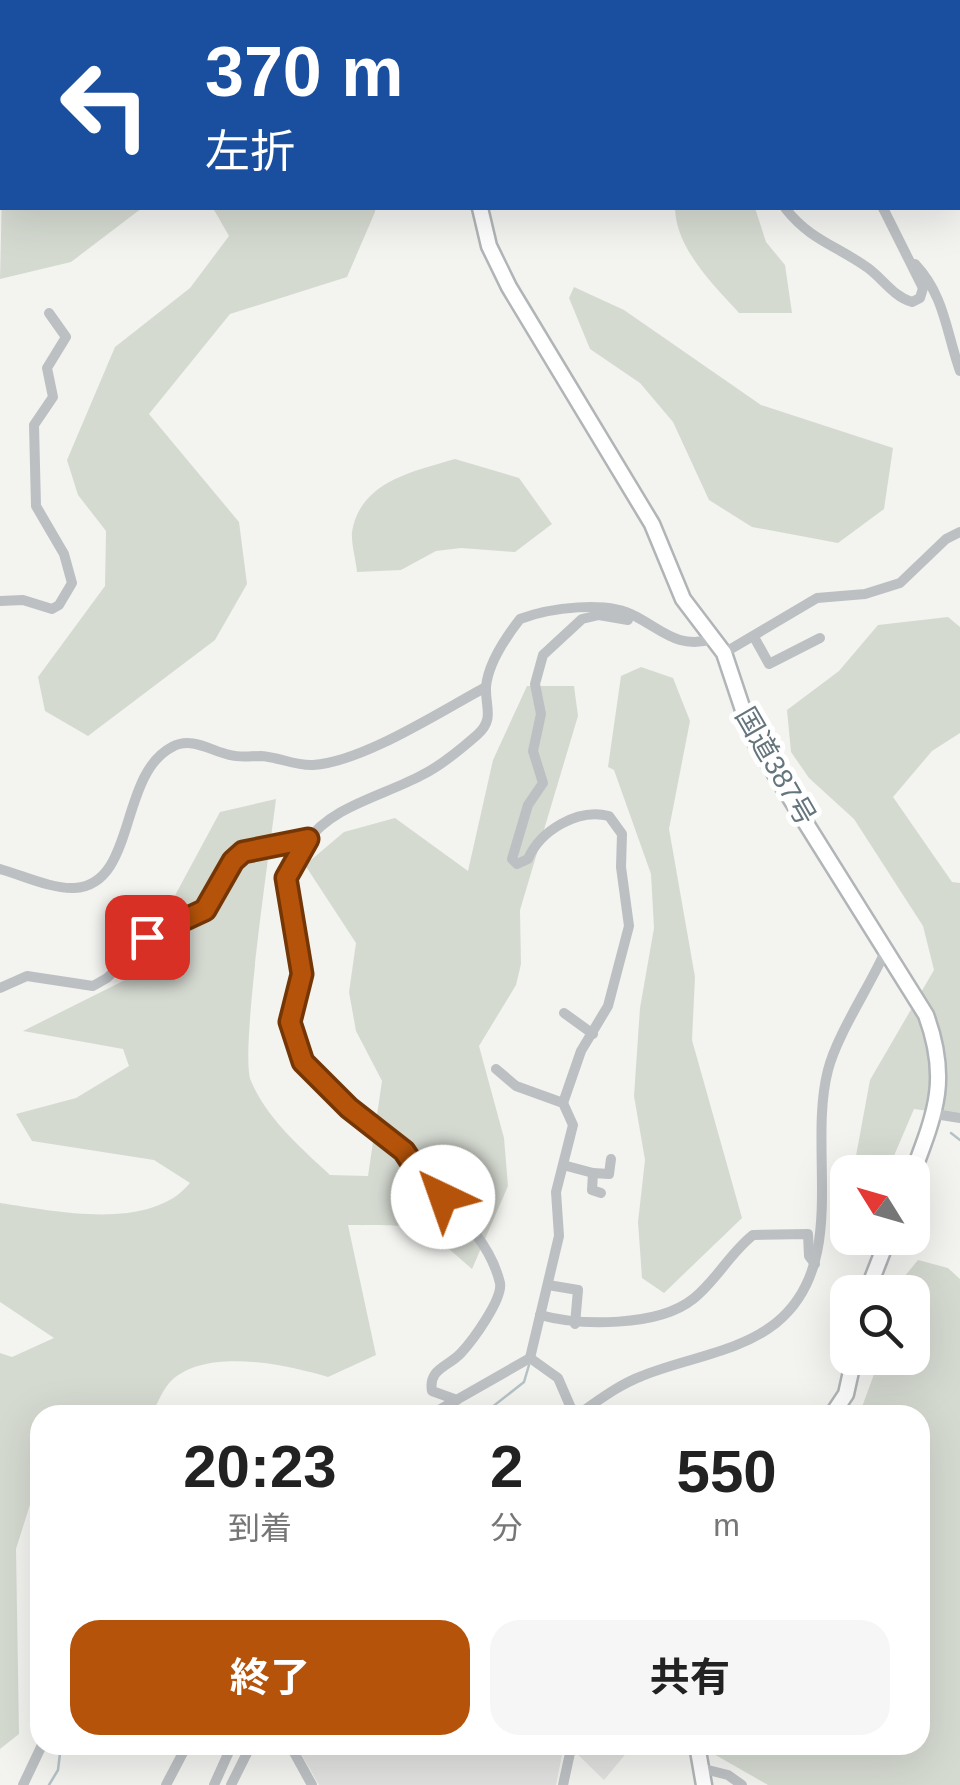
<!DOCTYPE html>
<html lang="ja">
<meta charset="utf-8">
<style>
body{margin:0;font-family:Helvetica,"Noto Sans JP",sans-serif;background:#f6f6f6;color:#222;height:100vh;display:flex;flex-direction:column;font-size:38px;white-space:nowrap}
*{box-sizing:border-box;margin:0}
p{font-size:32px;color:#767676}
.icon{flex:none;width:55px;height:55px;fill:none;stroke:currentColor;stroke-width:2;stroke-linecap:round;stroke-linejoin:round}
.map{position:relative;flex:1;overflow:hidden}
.details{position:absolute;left:30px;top:1405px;width:900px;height:350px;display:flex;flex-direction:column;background:#fff;border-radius:30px;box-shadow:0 10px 40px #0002}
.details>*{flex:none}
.top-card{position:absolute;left:0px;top:0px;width:960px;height:210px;box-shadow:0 10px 40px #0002;background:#1a4fa0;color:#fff;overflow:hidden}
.needle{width:65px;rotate:307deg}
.controls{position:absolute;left:830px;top:1155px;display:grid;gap:20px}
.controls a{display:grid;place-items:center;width:100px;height:100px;border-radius:20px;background:#fff;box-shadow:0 10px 40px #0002;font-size:50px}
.pin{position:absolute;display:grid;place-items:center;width:85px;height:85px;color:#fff;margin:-42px;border-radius:20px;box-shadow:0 5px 15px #0006}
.me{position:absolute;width:110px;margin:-55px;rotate:318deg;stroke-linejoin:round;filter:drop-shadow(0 0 8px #0008)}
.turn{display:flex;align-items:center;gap:35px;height:210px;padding:0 40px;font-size:45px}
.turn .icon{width:130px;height:130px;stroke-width:2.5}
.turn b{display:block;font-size:70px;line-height:85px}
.eta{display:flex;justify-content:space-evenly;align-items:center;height:170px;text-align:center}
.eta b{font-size:60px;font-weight:700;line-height:70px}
.cta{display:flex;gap:20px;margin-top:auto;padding:20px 40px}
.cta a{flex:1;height:115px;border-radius:30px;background:#b45309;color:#fff;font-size:40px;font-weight:700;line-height:115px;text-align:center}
.cta a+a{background:#f6f6f6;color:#222}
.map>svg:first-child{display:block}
</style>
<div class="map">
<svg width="960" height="1785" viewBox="0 0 960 1785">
<rect width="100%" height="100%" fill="#f3f3f0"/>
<g fill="#e1e2e0">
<polygon points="296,1745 555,1745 562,1755 556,1785 319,1785"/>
<polygon points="568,1745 633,1745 604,1780"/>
</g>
<g fill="#d5dad1">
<polygon points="2,191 2,208 142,208 71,262 0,279"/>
<polygon points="213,208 375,208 375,212 347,277 230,314 149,414 239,522 247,584 215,640 88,736 45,711 38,677 105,586 106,531 78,495 67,460 115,347 190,288 229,236"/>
<path d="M675 208H755L766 242 785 265 792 313H739C713 284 676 249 675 208Z"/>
<polygon points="574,287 624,310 761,405 893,448 884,509 838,543 752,527 709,500 673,422 640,383 590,349 569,298"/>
<path d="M455 459 519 478 552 524 515 552 461 548 436 551 401 570 357 572C356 560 351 544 352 532 360 481 415 471 455 459Z"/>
<polygon points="948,617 960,627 960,733 932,751 893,797 952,882 960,883 960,1115 914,1109 887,1172 853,1172 870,1080 934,970 923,926 854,819 809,778 791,752 787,710 839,671 878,625"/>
<polygon points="641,667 673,678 690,721 669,829 695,977 692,1040 742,1218 664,1293 642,1278 638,1222 645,1160 634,1096 640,1008 654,928 651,874 614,770 608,767 621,676"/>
<path d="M527 686H574L578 716 520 910 521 964 516 985 479 1046 504 1138 508 1186 472 1269C417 1220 420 1226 348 1225L376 1355 328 1377C287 1365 208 1347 172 1380 163 1388 157 1405 151 1415H40V1473L16 1549 19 1734 0 1749V1353L12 1357 54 1338 0 1302V1203C55 1211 150 1232 190 1183L154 1160 32 1141 16 1114 76 1098 129 1066 123 1049 23 1031 131 977 220 812 276 799C271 843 239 1054 251 1081 267 1119 301 1148 330 1175L368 1176 382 1081 356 1031 349 992 356 943 305 865 344 832 395 818 468 871 493 760Z"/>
<polygon points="918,1260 948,1268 960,1279 960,1785 768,1785 712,1753 711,1745 920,1745 920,1415 859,1415 880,1358 912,1358 912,1292 899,1292 900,1282"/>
</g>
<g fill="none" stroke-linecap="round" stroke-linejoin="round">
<g stroke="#b5c2c5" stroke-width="2.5">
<polyline points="927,0 929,2"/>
<polyline points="958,85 960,88"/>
<polyline points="951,1133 960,1140"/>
<polyline points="482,1415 524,1382 529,1365"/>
<polyline points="49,1785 58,1770 61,1745"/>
</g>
<g stroke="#b1b5b7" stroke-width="19">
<g id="highway">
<polyline points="450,0 450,2"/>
<path d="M480 208 489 246 509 287 652 524 683 599 724 653 752 737 926 1015C950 1080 935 1114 912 1175"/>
<polyline points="867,1292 888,1238"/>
<polyline points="832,1415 846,1394 854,1358"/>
<polyline points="697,1745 704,1785"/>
</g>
</g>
<g stroke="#bcc0c3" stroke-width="10">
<polyline points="637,0 637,2"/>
<polyline points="813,0 814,2"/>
<path d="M785 208C811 241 836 245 868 268 883 279 894 297 912 302L920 298 923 288 883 208"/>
<path d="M915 264C945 296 946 332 960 371"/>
<polyline points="0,601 23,600 52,609 59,605 72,583 64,554 36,506 34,425 53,397 47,368 66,337 49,313"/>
<polyline points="754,637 769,664 820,638"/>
<polyline points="724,653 817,598 865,594 900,583 946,539 960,532"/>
<path d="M0 869C22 875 51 889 74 888 137 885 118 775 172 747 192 736 211 751 230 755 241 758 250 756 261 756 279 757 295 766 313 765 363 762 441 711 486 687"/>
<polyline points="0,988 27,976 93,986 107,978 158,929 205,910 233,861 243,852 308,839"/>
<polyline points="564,1013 593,1034"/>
<polyline points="496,1069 516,1086 563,1103 573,1125 556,1192 559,1236 530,1358"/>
<path d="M563 1103 581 1051 608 1006 629 926 621 867 622 834 609 816C577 808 540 831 528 859L517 864 512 859 528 805 543 783 533 751 541 714 535 684 543 655 582 619 599 615 628 620"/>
<polyline points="935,1114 960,1118"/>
<polyline points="563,1165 593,1173 592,1190 601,1193"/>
<polyline points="593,1173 609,1174 611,1159"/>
<polyline points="548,1285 578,1290 575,1324"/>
<path d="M540 1315C580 1326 658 1327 693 1299 716 1281 730 1253 753 1235L808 1234 809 1256 815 1264"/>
<polyline points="530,1358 558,1378 574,1415"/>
<path d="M457 1400 432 1391C428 1369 448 1367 461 1353 473 1340 503 1299 500 1283 489 1238 455 1212 424 1181 414 1171 410 1154 398 1145 371 1123 318 1092 303 1060 281 1015 305 999 300 958 293 909 277 887 306 843 330 806 386 795 422 775 441 766 461 749 477 735 495 719 485 707 486 687 488 663 506 637 520 619 549 608 607 600 635 616 665 632 678 649 714 639"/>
<polyline points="430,1415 530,1358"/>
<path d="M577 1415C598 1401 618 1385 642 1376 685 1358 738 1353 776 1323 850 1263 807 1151 828 1070 837 1035 868 989 884 954"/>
<polyline points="290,1745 312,1785"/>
<polyline points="560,1745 570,1753 563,1785"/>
<polyline points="700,1768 728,1775 742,1785"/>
<polyline points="23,1785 42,1745"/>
<polyline points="166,1785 187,1745"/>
<polyline points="214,1785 232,1745"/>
<polyline points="231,1785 251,1745"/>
</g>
<use href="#highway" stroke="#fff" stroke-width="14"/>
</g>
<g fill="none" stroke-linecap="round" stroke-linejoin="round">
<g stroke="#753606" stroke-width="25">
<polyline id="route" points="147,937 205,910 233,861 243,852 308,839 286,878 302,974 290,1022 303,1062 349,1108 404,1151 424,1181 443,1197"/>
</g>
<use href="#route" stroke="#b45309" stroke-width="18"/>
</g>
<g text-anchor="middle" stroke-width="10" stroke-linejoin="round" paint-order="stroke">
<g font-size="28" fill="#65757e" stroke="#fff">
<text transform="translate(776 766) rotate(60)" y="10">国道387号</text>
</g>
</g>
</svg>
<div class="controls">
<a><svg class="needle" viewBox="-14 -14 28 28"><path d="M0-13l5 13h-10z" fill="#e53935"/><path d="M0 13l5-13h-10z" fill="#767676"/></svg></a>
<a><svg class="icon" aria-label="search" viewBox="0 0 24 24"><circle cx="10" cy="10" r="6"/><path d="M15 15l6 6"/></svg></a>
</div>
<div class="pin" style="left:147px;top:937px;background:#d93025"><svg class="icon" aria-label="arrive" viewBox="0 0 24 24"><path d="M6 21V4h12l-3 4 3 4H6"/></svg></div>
<svg class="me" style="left:443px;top:1197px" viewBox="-20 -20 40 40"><circle r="19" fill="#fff"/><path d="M0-13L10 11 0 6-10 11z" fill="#b45309"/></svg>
<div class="top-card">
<div class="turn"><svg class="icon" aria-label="left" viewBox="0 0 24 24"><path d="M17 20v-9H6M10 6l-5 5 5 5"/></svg><div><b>370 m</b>左折</div></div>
</div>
<section class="details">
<div class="eta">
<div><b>20:23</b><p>到着</p></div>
<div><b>2</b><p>分</p></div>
<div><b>550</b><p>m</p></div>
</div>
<div class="cta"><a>終了</a><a>共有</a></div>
</section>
</div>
